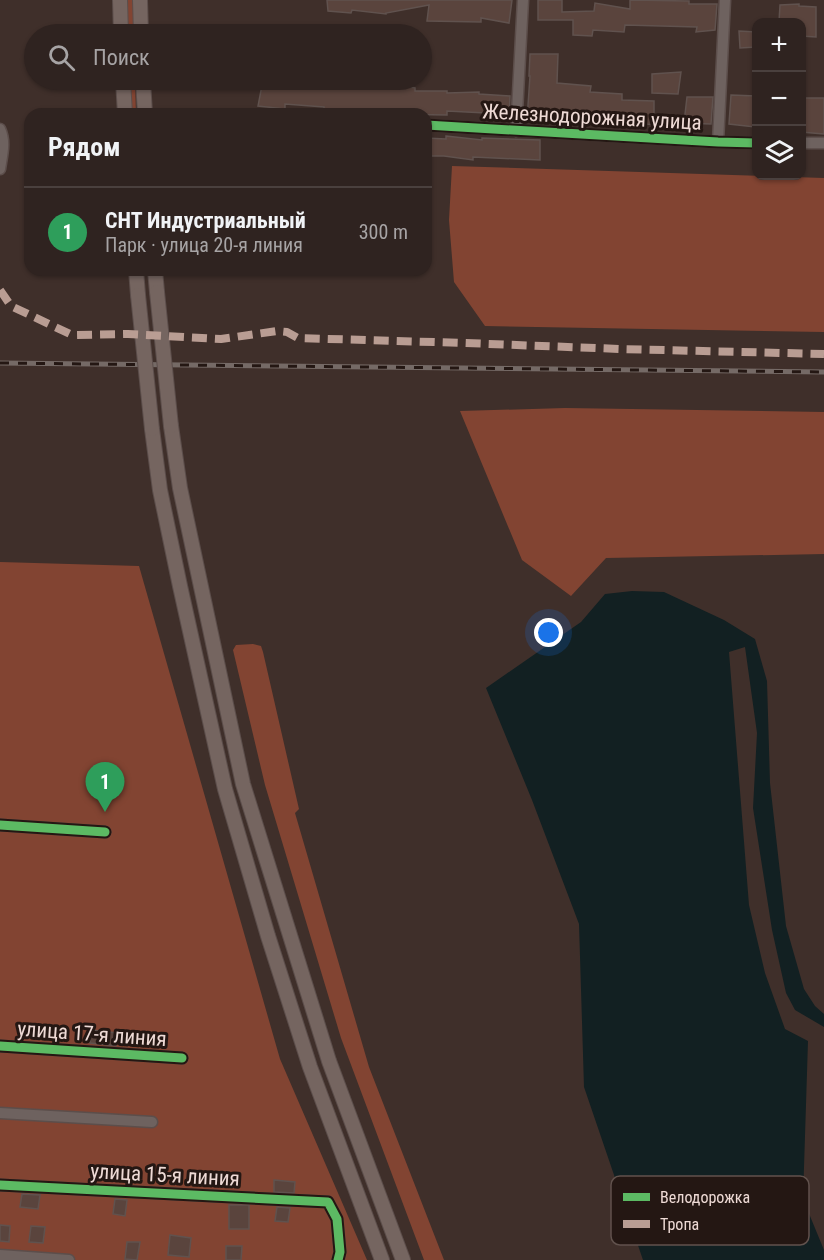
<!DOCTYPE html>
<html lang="ru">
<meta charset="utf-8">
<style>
body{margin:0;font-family:"Roboto Condensed",sans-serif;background:#372b29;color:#f1f3f6}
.controls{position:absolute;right:18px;top:18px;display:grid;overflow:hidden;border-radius:12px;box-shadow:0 2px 4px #0004}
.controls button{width:54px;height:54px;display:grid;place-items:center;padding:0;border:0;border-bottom:2px solid #4a403e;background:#2f2320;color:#f1f3f6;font:30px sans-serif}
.you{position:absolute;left:549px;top:633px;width:21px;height:21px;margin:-15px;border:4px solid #fff;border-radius:50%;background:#1a73e8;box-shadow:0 0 0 9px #1a73e833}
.badge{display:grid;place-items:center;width:39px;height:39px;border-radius:50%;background:#95b2f1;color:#fff;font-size:20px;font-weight:700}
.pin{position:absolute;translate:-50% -50px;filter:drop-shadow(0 2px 3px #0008)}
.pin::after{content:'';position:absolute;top:32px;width:21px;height:18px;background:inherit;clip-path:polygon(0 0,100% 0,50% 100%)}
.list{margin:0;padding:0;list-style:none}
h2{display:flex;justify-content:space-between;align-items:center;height:78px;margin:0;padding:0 24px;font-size:26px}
h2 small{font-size:20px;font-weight:400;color:#a7a4a5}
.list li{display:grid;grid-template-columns:39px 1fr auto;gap:18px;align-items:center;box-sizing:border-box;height:90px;padding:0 24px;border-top:2px solid #4a403e}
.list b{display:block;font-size:22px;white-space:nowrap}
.list p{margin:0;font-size:20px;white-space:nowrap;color:#a7a4a5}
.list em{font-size:20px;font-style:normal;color:#a7a4a5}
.icon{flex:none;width:33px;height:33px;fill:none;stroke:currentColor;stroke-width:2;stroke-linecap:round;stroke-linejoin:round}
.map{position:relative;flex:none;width:824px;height:1260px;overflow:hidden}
.search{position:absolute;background:#2f2320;box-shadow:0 2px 4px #0004;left:24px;top:24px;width:408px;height:66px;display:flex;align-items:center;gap:15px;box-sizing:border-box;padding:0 21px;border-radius:33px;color:#a7a4a5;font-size:22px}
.panel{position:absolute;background:#2f2320;box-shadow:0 2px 4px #0004;left:24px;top:108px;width:408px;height:168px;border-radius:18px}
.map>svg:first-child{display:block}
.green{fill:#824432}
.water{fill:#122022}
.building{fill:#5a443d;stroke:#60524e;stroke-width:1.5}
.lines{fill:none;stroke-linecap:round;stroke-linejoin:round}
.minor-casing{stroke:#5c4e4b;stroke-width:13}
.major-casing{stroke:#5c4e4b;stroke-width:16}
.minor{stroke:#6e625f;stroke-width:10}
.major{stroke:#756560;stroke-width:14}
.rail-casing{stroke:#756a66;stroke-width:5}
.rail{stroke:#241713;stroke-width:3;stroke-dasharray:9;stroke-linecap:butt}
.major-bridge-casing{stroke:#5c4e4b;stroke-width:16;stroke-linecap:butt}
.major-bridge{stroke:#756560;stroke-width:14}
.quiet{stroke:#b99d93;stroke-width:8;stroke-dasharray:15 8;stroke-linecap:butt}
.cycleway-casing{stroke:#241713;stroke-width:13}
.cycleway{stroke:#5cba63;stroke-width:9}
.labels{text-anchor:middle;stroke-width:6;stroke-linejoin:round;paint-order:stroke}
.street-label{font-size:21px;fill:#eedad5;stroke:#241713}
.key{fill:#241713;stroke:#61524d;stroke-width:1.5}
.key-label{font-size:16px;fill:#eedad5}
</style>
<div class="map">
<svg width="824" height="1260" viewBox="0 0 824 1260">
<rect width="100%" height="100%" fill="#3f2f2a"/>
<!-- green -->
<path class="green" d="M127,0H134V34H128Z
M129,80H135L136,114H130Z
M452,166L824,178V332L485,326L454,282L449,220Z
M565,408L824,412V554L606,558L571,596L522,560L460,411Z
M0,562L139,566L280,1059L367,1260H0Z
M253,644L261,646L263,652L299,809L295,813L369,1067L444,1260H424L341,1038L265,785L233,650L236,645Z"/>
<!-- water -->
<path class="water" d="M632,591L664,592L724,620L755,639L767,681L770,783L786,926L804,989L815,1006L824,1014V1027L795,1010L786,993L772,930L753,808L757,733L745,647L729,652L749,905L765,973L785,1029L808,1041L803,1199L824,1250V1260H643L584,1087L579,924L532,800L486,688L581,622L605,594Z"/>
<!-- building -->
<path class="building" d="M327,0H512L509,23L481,18V22L427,21L429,5L386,13V14L352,10L351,13L328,11Z
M538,0H562V12L594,11L595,3L630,9V0L689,1V4H717L715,30L696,32L697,27L625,25L624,32L593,30L592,36L573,35V20H538Z
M799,4V6L816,7V37L801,36V22H779L780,5Z
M739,31L756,32V47L740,48Z
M530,54H558L557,83L591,86L590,92L622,94V100L654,101V125L622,121V126L565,123L527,120L530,76H529Z
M681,72L678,94L652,93V74Z
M263,80L289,83V81L379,80V82L415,88V91H447V93L479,92V94L510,96L509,120L486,117V113L447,111V115L386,114V113L346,109L324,110V107L285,104V109L258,106Z
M731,95L756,96L755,127L729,124Z
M687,97H713L711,124L684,123Z
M802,98H824V134L801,132Z
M446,136L482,140V138L540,140V160L473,157V160L444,156H426V138L446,139Z
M91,1030L117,1033L116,1046L90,1043Z
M274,1180L295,1182L294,1193L274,1192Z
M22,1194L40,1195L38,1209L20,1207Z
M115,1199L127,1200L125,1216L113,1214Z
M229,1205H249V1229H229Z
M277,1207L290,1208L288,1222L275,1221Z
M0,1225L10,1226L9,1242L0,1241Z
M31,1226L45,1227L43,1243L29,1242Z
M170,1235L191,1238L189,1257L168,1255Z
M127,1242H140L137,1260L125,1259Z
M226,1246H242L241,1260H226Z"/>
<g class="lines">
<defs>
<path id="minor" d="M426,125L718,142L756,143
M0,129C6,142 2,155 0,169
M516,131L523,0
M718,142L725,0
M802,143H824
M0,825L105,832
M0,1046L182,1058
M0,1113L152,1122
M0,1185L328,1202L337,1219L340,1252L338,1260
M0,1255L69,1260"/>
<path id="major" d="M120,0L121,34
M140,0L141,34
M123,80L125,114
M143,80L145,114
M136,270L138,295
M155,270L157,292
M171,426L180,488L243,784L329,1061L403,1260
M152,429L160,490L180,586L225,789L268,936L310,1067L382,1260"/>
</defs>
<!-- minor casing -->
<use href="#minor" class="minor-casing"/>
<!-- major casing -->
<use href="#major" class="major-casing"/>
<!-- minor -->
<use href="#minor" class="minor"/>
<!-- major -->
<use href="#major" class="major"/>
<defs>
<path id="rail" d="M0,363L824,372"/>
</defs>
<!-- rail casing -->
<use href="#rail" class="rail-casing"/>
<!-- rail -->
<use href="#rail" class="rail"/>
<defs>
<path id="major-bridge" d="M157,292L171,426
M138,295L152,429"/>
</defs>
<!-- major-bridge casing -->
<use href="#major-bridge" class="major-bridge-casing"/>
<!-- major-bridge -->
<use href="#major-bridge" class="major-bridge"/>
<!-- quiet -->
<path class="quiet" d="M0,290L11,306L72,335L128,334L221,339L277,331L287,332L298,338L465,343L620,349L824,354"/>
<defs>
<path id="cycleway" d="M426,125L718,142L756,143
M0,825L105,832
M0,1046L182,1058
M0,1185L328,1202L337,1219L340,1252L338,1260"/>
</defs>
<!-- cycleway casing -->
<use href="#cycleway" class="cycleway-casing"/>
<!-- cycleway -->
<use href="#cycleway" class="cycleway"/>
</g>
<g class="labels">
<!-- street labels -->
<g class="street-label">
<text transform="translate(592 117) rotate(3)" y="7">Железнодорожная улица</text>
<text transform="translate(92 1034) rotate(4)" y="7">улица 17-я линия</text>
<text transform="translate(165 1175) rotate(3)" y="7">улица 15-я линия</text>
</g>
</g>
<!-- legend -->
<rect x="611" y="1176" width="198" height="69" rx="9" class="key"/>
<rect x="623" y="1193" width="27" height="8" fill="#5cba63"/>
<rect x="623" y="1220" width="27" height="8" fill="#b99d93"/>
<g class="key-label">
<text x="660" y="1203">Велодорожка</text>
<text x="660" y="1230">Тропа</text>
</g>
</svg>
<div class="controls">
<button>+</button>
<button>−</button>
<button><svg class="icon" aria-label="layers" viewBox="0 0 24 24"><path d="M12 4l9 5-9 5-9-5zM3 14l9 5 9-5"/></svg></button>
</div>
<div class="you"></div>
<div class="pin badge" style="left:105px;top:812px;background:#2e9e5b">1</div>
<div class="search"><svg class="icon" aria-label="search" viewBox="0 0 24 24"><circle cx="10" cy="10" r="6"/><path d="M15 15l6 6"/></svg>Поиск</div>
<section class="panel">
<h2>Рядом<small></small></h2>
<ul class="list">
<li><span class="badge" style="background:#2e9e5b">1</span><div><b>СНТ Индустриальный</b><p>Парк · улица 20-я линия</p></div><em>300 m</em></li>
</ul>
</section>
</div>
